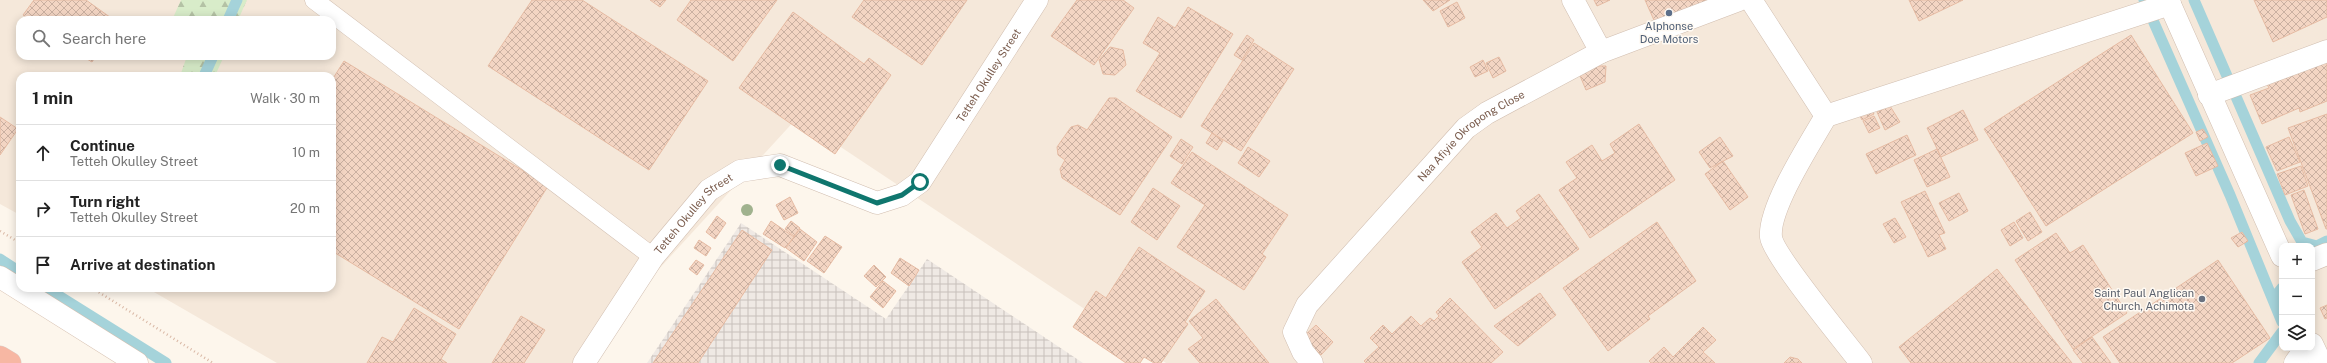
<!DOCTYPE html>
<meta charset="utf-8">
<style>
body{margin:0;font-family:"Public Sans",sans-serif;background:#f2f2f2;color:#222}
.controls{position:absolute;right:12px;bottom:12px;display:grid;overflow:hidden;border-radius:8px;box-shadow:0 2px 10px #0003}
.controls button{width:36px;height:36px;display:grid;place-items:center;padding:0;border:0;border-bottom:1px solid #e0e0e0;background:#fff;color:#222;font:20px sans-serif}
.stop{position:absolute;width:12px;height:12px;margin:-9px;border:3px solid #0f766e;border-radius:50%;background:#fff}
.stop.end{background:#0f766e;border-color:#fff;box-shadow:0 1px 4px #0008}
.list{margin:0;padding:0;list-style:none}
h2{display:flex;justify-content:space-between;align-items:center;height:52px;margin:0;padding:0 16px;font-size:17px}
h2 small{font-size:13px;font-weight:400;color:#767676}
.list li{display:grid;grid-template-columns:26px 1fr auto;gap:12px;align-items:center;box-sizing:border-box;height:56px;padding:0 16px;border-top:1px solid #e0e0e0}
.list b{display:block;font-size:15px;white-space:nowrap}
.list p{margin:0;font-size:13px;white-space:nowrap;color:#767676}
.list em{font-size:13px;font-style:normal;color:#767676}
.icon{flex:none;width:22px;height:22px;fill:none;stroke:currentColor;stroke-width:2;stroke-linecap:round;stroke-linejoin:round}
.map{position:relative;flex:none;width:2327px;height:363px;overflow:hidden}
.search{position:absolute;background:#fff;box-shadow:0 2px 10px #0003;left:16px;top:16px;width:320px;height:44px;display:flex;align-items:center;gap:10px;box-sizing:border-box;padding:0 14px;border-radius:12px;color:#767676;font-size:15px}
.panel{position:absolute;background:#fff;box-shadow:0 2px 10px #0003;left:16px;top:72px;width:320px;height:220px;border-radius:12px}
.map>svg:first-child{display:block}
.residential{fill:#f5e8da;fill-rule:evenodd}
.industrial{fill:url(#industrial-grid)}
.forest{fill:url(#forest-firs)}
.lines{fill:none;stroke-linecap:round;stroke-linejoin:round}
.stream{stroke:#a5d3da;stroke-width:11}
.building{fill:url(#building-cross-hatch);stroke:#e6bba3}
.lane-casing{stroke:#d1beb0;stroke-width:19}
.street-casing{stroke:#d1beb0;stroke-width:23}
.secondary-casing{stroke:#d6c0b0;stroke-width:23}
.highway-casing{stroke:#dad1cd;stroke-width:23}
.path{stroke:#d9b8a5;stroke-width:2.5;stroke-dasharray:1 3;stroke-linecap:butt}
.lane{stroke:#fff;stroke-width:18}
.street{stroke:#fff;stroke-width:22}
.secondary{stroke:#fff;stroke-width:22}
.highway{stroke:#f7b7a3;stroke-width:22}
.tree{fill:#a0b28e}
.route{stroke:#0f766e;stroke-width:5}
.service-dot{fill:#5c6f8a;stroke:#fffaf3;stroke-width:1.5}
.worship-dot{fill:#6b7280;stroke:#fffaf3;stroke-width:1.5}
.labels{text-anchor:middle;stroke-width:3;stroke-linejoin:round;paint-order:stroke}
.service-label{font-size:11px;fill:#4e5e75;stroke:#fffaf3}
.street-label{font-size:11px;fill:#7a5c4d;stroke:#fffaf3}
.worship-label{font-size:11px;fill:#5b616d;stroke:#fffaf3;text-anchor:end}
</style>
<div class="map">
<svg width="2327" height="363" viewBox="0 0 2327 363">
<defs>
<pattern id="industrial-grid" width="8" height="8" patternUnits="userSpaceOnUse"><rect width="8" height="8" fill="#efe9e4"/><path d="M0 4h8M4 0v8" fill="none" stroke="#c7c0bb"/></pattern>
<pattern id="forest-firs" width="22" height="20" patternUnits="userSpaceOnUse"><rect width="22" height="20" fill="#d8ecc9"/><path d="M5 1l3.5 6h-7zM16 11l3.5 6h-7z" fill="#b4c2a5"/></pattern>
<pattern id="building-cross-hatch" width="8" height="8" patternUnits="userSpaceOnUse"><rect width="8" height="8" fill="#f3d5c3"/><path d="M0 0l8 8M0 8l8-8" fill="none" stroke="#cab0a1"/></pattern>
</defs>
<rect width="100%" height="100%" fill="#fdf6ec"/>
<!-- residential -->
<path class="residential" d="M0,0H2327V363H1166L797,118L573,363H277L147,288H332V76H20V215L0,204ZM20,20H332V56H20ZM2282,246H2312V348H2282Z"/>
<!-- industrial -->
<path class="industrial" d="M741,223L886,319L927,259L1083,363H647Z"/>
<!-- forest -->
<path class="forest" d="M181,0H247L238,20H172Z
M187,56H224L215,76H180Z"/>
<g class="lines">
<!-- stream -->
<path class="stream" d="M2144,0L2230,195L2282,322
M2194,0L2290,221L2302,242L2317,246
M228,20L237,0
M204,76L213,56
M2312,251L2317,246L2327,241
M0,259L20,272
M46,288L166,363
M2273,299L2282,288
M2259,363L2282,332"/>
</g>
<!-- building -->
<path class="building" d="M34,0H86L114,20H31L23,15Z
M532,0H582L708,81L649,170L488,66Z
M650,0H666L660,7Z
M691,0H777L733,61L677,20Z
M864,0H967L922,65L852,17Z
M1077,0H1123L1134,8L1094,65L1051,36Z
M1423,0H1450L1433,11Z
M1594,0H1610L1597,6Z
M1645,0H1717L1657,27Z
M1909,0H1963L1919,21Z
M2254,0H2327V17L2273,42Z
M1457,2L1465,18L1448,27L1440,11Z
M1188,7L1233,34L1181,118L1136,91L1160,53L1143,43L1158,17L1175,28Z
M793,12L864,64L869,58L891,75L835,154L739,88Z
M1247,35L1254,40L1242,60L1234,55Z
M2131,35L2193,133L2046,226L1984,129Z
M1254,43L1294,69L1241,151L1201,126Z
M1110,47L1123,50L1126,65L1115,75L1103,74L1099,60Z
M82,56H96L92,62Z
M1499,57L1506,71L1493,78L1486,63Z
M2327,59V101L2300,112L2299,108L2262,124L2250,95L2269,88L2267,84Z
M1483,60L1488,71L1475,77L1470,67Z
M344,61L548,186L459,329L332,251V80Z
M1587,66H1606L1605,82L1586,90L1578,71Z
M1109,98H1116L1172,137L1120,215L1062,178L1060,169L1065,160L1058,155L1057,147L1071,127L1078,125L1087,130Z
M1869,105L1874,114L1862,120L1857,110Z
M1890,106L1900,122L1885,130L1877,112Z
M1963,110L1978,140L1941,157L1927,128Z
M2327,114V229H2326L2288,128Z
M1874,116L1880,128L1869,133L1863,121Z
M0,117L18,129L0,155Z
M1639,124L1675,180L1590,238L1559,190L1577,178L1566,162L1592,145L1602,161L1615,153L1610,144Z
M2203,129L2208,137L2200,141L2196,132Z
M1212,133L1223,141L1217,150L1206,143Z
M1907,135L1916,155L1876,174L1866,154Z
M1720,137L1733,156L1710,168L1699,152Z
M2289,137L2300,162L2277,171L2266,147Z
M1181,139L1193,147L1182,164L1170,156Z
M2207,143L2218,166L2196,176L2185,153Z
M1248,147L1270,161L1259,177L1238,163Z
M1937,149L1950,177L1927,187L1914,160Z
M1192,152L1288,215L1262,254L1266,257L1244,290L1177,247L1205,205L1171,183Z
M1723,161L1748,197L1730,210L1705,174Z
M2301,166L2308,186L2285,195L2277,174Z
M1153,188L1180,206L1157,240L1131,222Z
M2304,190L2318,229L2305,234L2291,195Z
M1925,191L1945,233L1939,235L1946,249L1928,257L1901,202Z
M1959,193L1968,211L1949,221L1939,203Z
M1539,194L1579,249L1495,309L1462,262L1482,247L1471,232L1496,213L1507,228L1521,218L1516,211Z
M790,197L798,213L784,220L776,205Z
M2030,212L2042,232L2028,241L2016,221Z
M717,216L726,223L715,239L706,232Z
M1895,218L1906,237L1894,243L1883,224Z
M771,221L794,237L785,248L763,234Z
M791,221L800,228L794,236L785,229Z
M1657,222L1696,281L1648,316L1650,319L1608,351L1563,288Z
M2014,222L2023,238L2010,246L2001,230Z
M800,229L817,242L804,261L786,248Z
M742,230L772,250L698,363H653Z
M2242,232L2248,241L2238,247L2231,238Z
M2056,233L2070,253L2083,245L2127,313L2073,349L2015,260Z
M825,236L842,247L824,273L807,261Z
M699,240L711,248L706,256L694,248Z
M1139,247L1205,291L1185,322L1188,324L1161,363H1154L1144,357L1140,363H1126L1073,327L1096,291L1106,298Z
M900,258L919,270L909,286L891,273Z
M696,260L704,265L697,275L689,269Z
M2218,260L2270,338L2232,363H2120L2103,337Z
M874,265L886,277L876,287L864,276Z
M1997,269L2072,363H1911L1899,347Z
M883,281L896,291L883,308L870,297Z
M1540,293L1556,315L1518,346L1494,326Z
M1450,298L1503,352L1491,363H1366L1364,361L1379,347L1370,338L1383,325L1392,334L1411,316L1421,326L1430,318L1434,321L1439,316L1436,312Z
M1216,299L1269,363H1200L1188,349L1203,338L1189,321Z
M2327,305V318L2325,319L2320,308Z
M414,308L456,334L441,359L447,363H367L382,337L393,342Z
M521,316L545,330L524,363H492Z
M1316,325L1333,342L1321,355L1303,337Z
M1703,327L1716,340L1703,352L1715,363H1651L1649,361L1664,347L1673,357Z
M2092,337L2111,363H2083L2073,350Z
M1790,357L1798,359L1802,363H1784Z"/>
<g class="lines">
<defs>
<path id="lane" d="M314,0L653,257"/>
<g id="street">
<path d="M1573,0L1601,52"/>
<path d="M1751,0L1826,116L2170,4"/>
<path d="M2168,0L2282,256"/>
<path d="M2209,95L2327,51"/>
<path d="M1826,116C1811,142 1768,208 1771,237C1773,255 1846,343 1861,363"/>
<path d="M2312,260L2327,254"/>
<path d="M2312,344L2321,363"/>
<path id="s1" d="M584,363L653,257L709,190L740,171L780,165L877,203L902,195L920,182L1037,0"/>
<path id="s2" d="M1312,363L1303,352L1294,332L1307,305L1466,128L1487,113L1601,52L1739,0"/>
<path d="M2295,363L2306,348"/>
</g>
<path id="secondary" d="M0,277L137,363"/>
<path id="highway" d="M0,357L10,363"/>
</defs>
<!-- lane casing -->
<use href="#lane" class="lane-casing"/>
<!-- street casing -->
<use href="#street" class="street-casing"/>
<!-- secondary casing -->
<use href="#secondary" class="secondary-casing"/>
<!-- highway casing -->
<use href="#highway" class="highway-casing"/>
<!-- path -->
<path class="path" d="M0,231L20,243
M92,288L213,363"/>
<!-- lane -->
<use href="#lane" class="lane"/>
<!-- street -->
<use href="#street" class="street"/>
<!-- secondary -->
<use href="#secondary" class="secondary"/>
<!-- highway -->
<use href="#highway" class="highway"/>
</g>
<!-- trees -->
<circle class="tree" cx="747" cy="210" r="6"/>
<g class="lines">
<!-- route -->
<path class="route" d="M780,165L877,203L902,195L920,182"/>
</g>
<!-- markers -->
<circle class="service-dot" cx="1669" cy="13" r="4"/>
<circle class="worship-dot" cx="2202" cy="299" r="4"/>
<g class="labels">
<!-- service labels -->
<g class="service-label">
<text x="1669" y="30">Alphonse<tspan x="1669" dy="13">Doe Motors</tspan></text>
</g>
<!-- street labels -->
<g class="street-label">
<text dy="4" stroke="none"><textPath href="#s1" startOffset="570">Tetteh Okulley Street</textPath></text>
<text dy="4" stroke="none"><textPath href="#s2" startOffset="303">Naa Afiyie Okropong Close</textPath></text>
<text dy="4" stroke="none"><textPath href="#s1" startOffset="186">Tetteh Okulley Street</textPath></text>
</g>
<!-- worship labels -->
<g class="worship-label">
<text x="2194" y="297">Saint Paul Anglican<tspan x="2194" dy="13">Church, Achimota</tspan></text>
</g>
</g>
</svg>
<div class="controls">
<button>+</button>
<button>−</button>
<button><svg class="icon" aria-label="layers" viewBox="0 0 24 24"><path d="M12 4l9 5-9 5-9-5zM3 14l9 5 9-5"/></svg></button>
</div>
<div class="stop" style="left:920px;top:182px"></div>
<div class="stop end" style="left:780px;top:165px"></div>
<div class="search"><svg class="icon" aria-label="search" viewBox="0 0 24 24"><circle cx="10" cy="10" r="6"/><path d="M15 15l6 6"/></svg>Search here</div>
<section class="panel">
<h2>1 min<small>Walk · 30 m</small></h2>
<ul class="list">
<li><svg class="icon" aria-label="ahead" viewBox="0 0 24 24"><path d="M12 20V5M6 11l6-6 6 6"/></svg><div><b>Continue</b><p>Tetteh Okulley Street</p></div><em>10 m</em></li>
<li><svg class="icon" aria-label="right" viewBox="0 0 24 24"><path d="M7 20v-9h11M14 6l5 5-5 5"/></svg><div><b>Turn right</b><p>Tetteh Okulley Street</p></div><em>20 m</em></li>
<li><svg class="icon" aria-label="arrive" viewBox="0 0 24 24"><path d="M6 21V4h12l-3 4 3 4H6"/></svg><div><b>Arrive at destination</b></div></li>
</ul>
</section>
</div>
